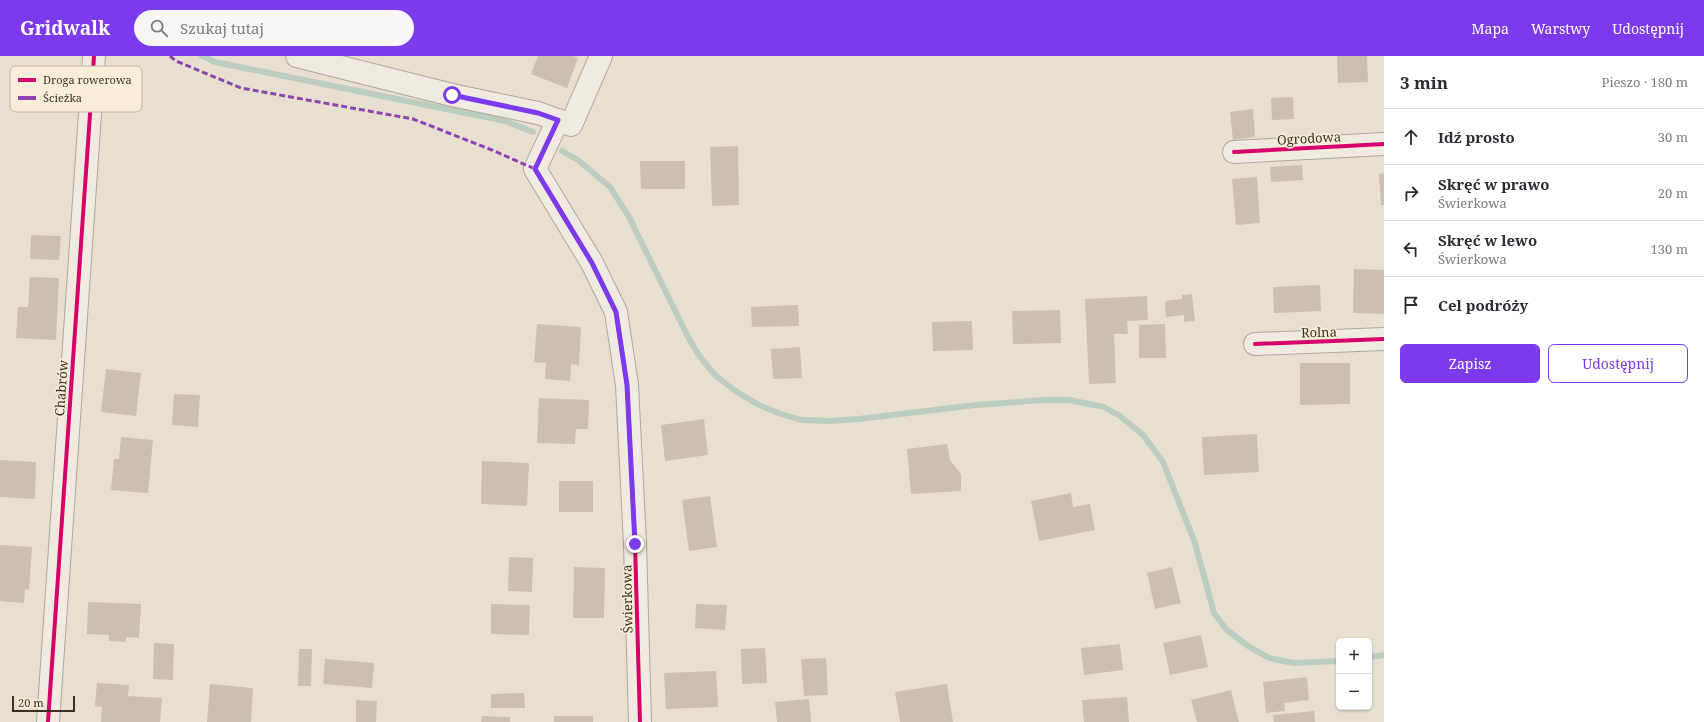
<!DOCTYPE html>
<html lang="pl">
<meta charset="utf-8">
<style>
body{margin:0;font-family:"Noto Serif",serif;background:#f7f7f7;color:#2b2b33}
.controls{position:absolute;right:12px;bottom:12px;display:grid;overflow:hidden;border-radius:6px;box-shadow:0 1px 3px #0004}
.controls button{width:36px;height:36px;display:grid;place-items:center;padding:0;border:0;border-bottom:1px solid #e1e1e2;background:#fff;color:#2b2b33;font:20px sans-serif}
.scale{position:absolute;left:12px;bottom:10px;width:63px;box-sizing:border-box;padding-left:4px;border:2px solid #3d2e20;border-top:0;font-size:11px;line-height:14px;white-space:nowrap;color:#3d2e20;-webkit-text-stroke:3px #f7eed8;paint-order:stroke}
.stop{position:absolute;width:12px;height:12px;margin:-9px;border:3px solid #7c3aed;border-radius:50%;background:#fff}
.stop.end{background:#7c3aed;border-color:#fff;box-shadow:0 1px 4px #0008}
.list{margin:0;padding:0;list-style:none}
h2{display:flex;justify-content:space-between;align-items:center;height:52px;margin:0;padding:0 16px;font-size:17px}
h2 small{font-size:13px;font-weight:400;color:#7c7c81}
.list li{display:grid;grid-template-columns:26px 1fr auto;gap:12px;align-items:center;box-sizing:border-box;height:56px;padding:0 16px;border-top:1px solid #e1e1e2}
.list b{display:block;font-size:15px;white-space:nowrap}
.list p{margin:0;font-size:13px;white-space:nowrap;color:#7c7c81}
.list em{font-size:13px;font-style:normal;color:#7c7c81}
.actions{display:flex;gap:8px;padding:12px 16px}
.actions a{flex:1;padding:9px 0;border:1px solid #7c3aed;border-radius:6px;text-align:center;font-size:14px;color:#7c3aed}
.actions .main{background:#7c3aed;color:#fff}
.icon{flex:none;width:22px;height:22px;fill:none;stroke:currentColor;stroke-width:2;stroke-linecap:round;stroke-linejoin:round}
.map{position:relative;flex:none;width:1384px;height:666px;overflow:hidden}
header{display:flex;align-items:center;gap:24px;box-sizing:border-box;height:56px;padding:0 20px;background:#7c3aed;color:#fff}
header strong{font-size:19px}
nav{display:flex;gap:22px;margin-inline-start:auto;font-size:14px}
.search{width:280px;height:36px;background:#f7f7f7;display:flex;align-items:center;gap:10px;box-sizing:border-box;padding:0 14px;border-radius:22px;color:#7c7c81;font-size:15px}
main{display:flex}
aside{flex:1;background:#fff}
.map>svg:first-child{display:block}
.lines{fill:none;stroke-linecap:round;stroke-linejoin:round}
.stream{stroke:#bcccc2;stroke-width:6}
.building{fill:#cbbfb2}
.minor-casing{stroke:#ada599;stroke-width:24}
.minor{stroke:#efebe3;stroke-width:22}
.quiet{stroke:#8e44ad;stroke-width:3;stroke-dasharray:6 3;stroke-linecap:butt}
.cycleway-casing{stroke:#f7eed8;stroke-width:6}
.cycleway{stroke:#d6006c;stroke-width:4}
.route{stroke:#7c3aed;stroke-width:5}
.labels{text-anchor:middle;stroke-width:3;stroke-linejoin:round;paint-order:stroke}
.street-label{font-size:13px;fill:#3d2e20;stroke:#f7eed8}
.key{fill:#f7eed8;stroke:#bfb4a1;stroke-width:1}
.key-label{font-size:11px;fill:#3d2e20}
</style>
<header>
<strong>Gridwalk</strong>
<div class="search"><svg class="icon" aria-label="search" viewBox="0 0 24 24"><circle cx="10" cy="10" r="6"/><path d="M15 15l6 6"/></svg>Szukaj tutaj</div>
<nav><a>Mapa</a><a>Warstwy</a><a>Udostępnij</a></nav>
</header>
<main>
<div class="map">
<svg width="1384" height="666" viewBox="0 0 1384 666">
<rect width="100%" height="100%" fill="#e7e0d1"/>
<g class="lines">
<!-- stream -->
<path class="stream" d="M202,0L215,6L505,65L533,76
M562,95L578,104L610,131L629,161L689,283L700,301L716,320L734,334L757,348L778,357L801,364L829,365L859,363L976,349L1044,344H1069L1104,351L1120,360L1143,379L1163,406L1195,487L1214,557L1227,574L1248,590L1269,602L1293,607L1339,605
M1369,601L1384,599"/>
</g>
<!-- building -->
<path class="building" d="M538,0H573L578,2L567,32L531,18Z
M1337,0H1367L1368,26L1338,27Z
M1293,41L1294,63L1272,64L1271,42Z
M1253,53L1255,81L1233,84L1230,56Z
M738,90L739,149L712,150L710,91Z
M640,105H685V133H641Z
M1302,109L1303,124L1271,126L1270,111Z
M1384,117V149H1381L1379,118Z
M1257,121L1260,167L1236,169L1232,123Z
M31,179L61,180L59,204L30,203Z
M1354,213L1384,214V258L1353,257Z
M30,221L59,222L56,284L16,282L18,251H28Z
M1320,229L1321,255L1274,257L1273,231Z
M1192,238L1195,265L1184,266V259L1166,261L1165,245L1182,243V239Z
M1147,240L1148,264L1127,265L1128,278H1114L1116,327L1089,328L1085,243Z
M798,249L799,270L752,271L751,251Z
M1060,254L1061,287L1013,288L1012,255Z
M972,265L973,294L933,295L932,266Z
M537,268L581,271L579,309L571,308L570,325L545,323L546,307L534,306Z
M1165,268L1166,302H1139V269Z
M800,291L802,322L773,323L771,293Z
M1300,307H1350V348L1300,349Z
M106,313L141,317L136,360L101,356Z
M174,338L200,339L198,371L172,369Z
M539,342L589,344L588,373H576L575,388L537,387Z
M704,363L708,399L665,405L661,369Z
M1257,378L1259,416L1204,419L1202,381Z
M121,381L153,384L148,437L111,434L114,403H119Z
M947,388L950,404L961,418V435L911,438L907,393Z
M0,404L36,406L35,443L0,441Z
M482,405L529,407L527,450L481,448Z
M559,425H593V456H559Z
M1071,437L1073,451L1090,448L1095,474L1039,485L1031,445Z
M710,440L717,491L689,495L682,444Z
M0,489L32,491L29,534L25,533L24,547L0,545Z
M509,501L533,502L532,536L508,535Z
M574,511L605,512L604,562H573Z
M1172,511L1181,547L1155,553L1147,517Z
M88,546L141,548L139,582L126,581V586L109,585V579L87,578Z
M491,548L530,549L529,579L491,578Z
M696,548L727,549L725,574L695,572Z
M1201,579L1208,611L1170,619L1163,587Z
M154,587L174,588L173,624L153,623Z
M1120,588L1123,614L1084,619L1081,592Z
M765,592L767,627L742,628L741,593Z
M299,593H312L311,630H298Z
M826,602L828,639L804,640L801,603Z
M325,603L374,607L372,632L323,628Z
M716,615L718,651L666,653L664,617Z
M1307,621L1309,644L1284,647L1285,655L1266,657L1263,626Z
M97,627L129,629L128,640L162,642L160,666H101L102,651L95,650Z
M210,628L253,632L251,666H207Z
M947,628L953,666H900L895,636Z
M1231,634L1239,666H1197L1191,644Z
M524,637L525,652H491V638Z
M1127,641L1129,666H1084L1082,644Z
M809,643L811,666H777L775,646Z
M356,644L377,645L376,666H356Z
M1314,655L1315,666H1274L1273,659Z
M482,660L510,661V666H481Z
M554,660H593V666H554Z"/>
<g class="lines">
<defs>
<path id="minor" d="M297,0L452,39L538,57L571,69L601,0
M558,64L535,113L592,207L616,256L627,329L635,488L640,666
M1234,96L1384,88
M1255,288L1384,283
M48,666L94,0"/>
</defs>
<!-- minor casing -->
<use href="#minor" class="minor-casing"/>
<!-- minor -->
<use href="#minor" class="minor"/>
<!-- quiet -->
<path class="quiet" d="M170,0L176,5L241,32L413,63L492,94L535,113"/>
<defs>
<path id="cycleway" d="M558,64L535,113L592,207L616,256L627,329L635,488L640,666
M1234,96L1384,88
M1255,288L1384,283
M48,666L94,0"/>
</defs>
<!-- cycleway casing -->
<use href="#cycleway" class="cycleway-casing"/>
<!-- cycleway -->
<use href="#cycleway" class="cycleway"/>
</g>
<g class="lines">
<!-- route -->
<path class="route" d="M452,39L538,57L558,64L535,113L592,207L616,256L627,329L635,488"/>
</g>
<g class="labels">
<!-- street labels -->
<g class="street-label">
<text transform="translate(1309 82) rotate(-3)" y="5">Ogrodowa</text>
<text transform="translate(1319 276) rotate(-2)" y="5">Rolna</text>
<text transform="translate(61 332) rotate(-86)" y="5">Chabrów</text>
<text transform="translate(627 543) rotate(-91)" y="5">Świerkowa</text>
</g>
</g>
<!-- legend -->
<rect x="10" y="10" width="132" height="46" rx="6" class="key"/>
<rect x="18" y="22" width="18" height="4" fill="#d6006c"/>
<rect x="18" y="40" width="18" height="4" fill="#8e44ad"/>
<g class="key-label">
<text x="43" y="28">Droga rowerowa</text>
<text x="43" y="46">Ścieżka</text>
</g>
</svg>
<div class="controls">
<button>+</button>
<button>−</button>
</div>
<div class="scale">20 m</div>
<div class="stop" style="left:452px;top:39px"></div>
<div class="stop end" style="left:635px;top:488px"></div>
</div>
<aside>
<h2>3 min<small>Pieszo · 180 m</small></h2>
<ul class="list">
<li><svg class="icon" aria-label="ahead" viewBox="0 0 24 24"><path d="M12 20V5M6 11l6-6 6 6"/></svg><div><b>Idź prosto</b></div><em>30 m</em></li>
<li><svg class="icon" aria-label="right" viewBox="0 0 24 24"><path d="M7 20v-9h11M14 6l5 5-5 5"/></svg><div><b>Skręć w prawo</b><p>Świerkowa</p></div><em>20 m</em></li>
<li><svg class="icon" aria-label="left" viewBox="0 0 24 24"><path d="M17 20v-9H6M10 6l-5 5 5 5"/></svg><div><b>Skręć w lewo</b><p>Świerkowa</p></div><em>130 m</em></li>
<li><svg class="icon" aria-label="arrive" viewBox="0 0 24 24"><path d="M6 21V4h12l-3 4 3 4H6"/></svg><div><b>Cel podróży</b></div></li>
</ul>
<div class="actions"><a class="main">Zapisz</a><a>Udostępnij</a></div>
</aside>
</main>
